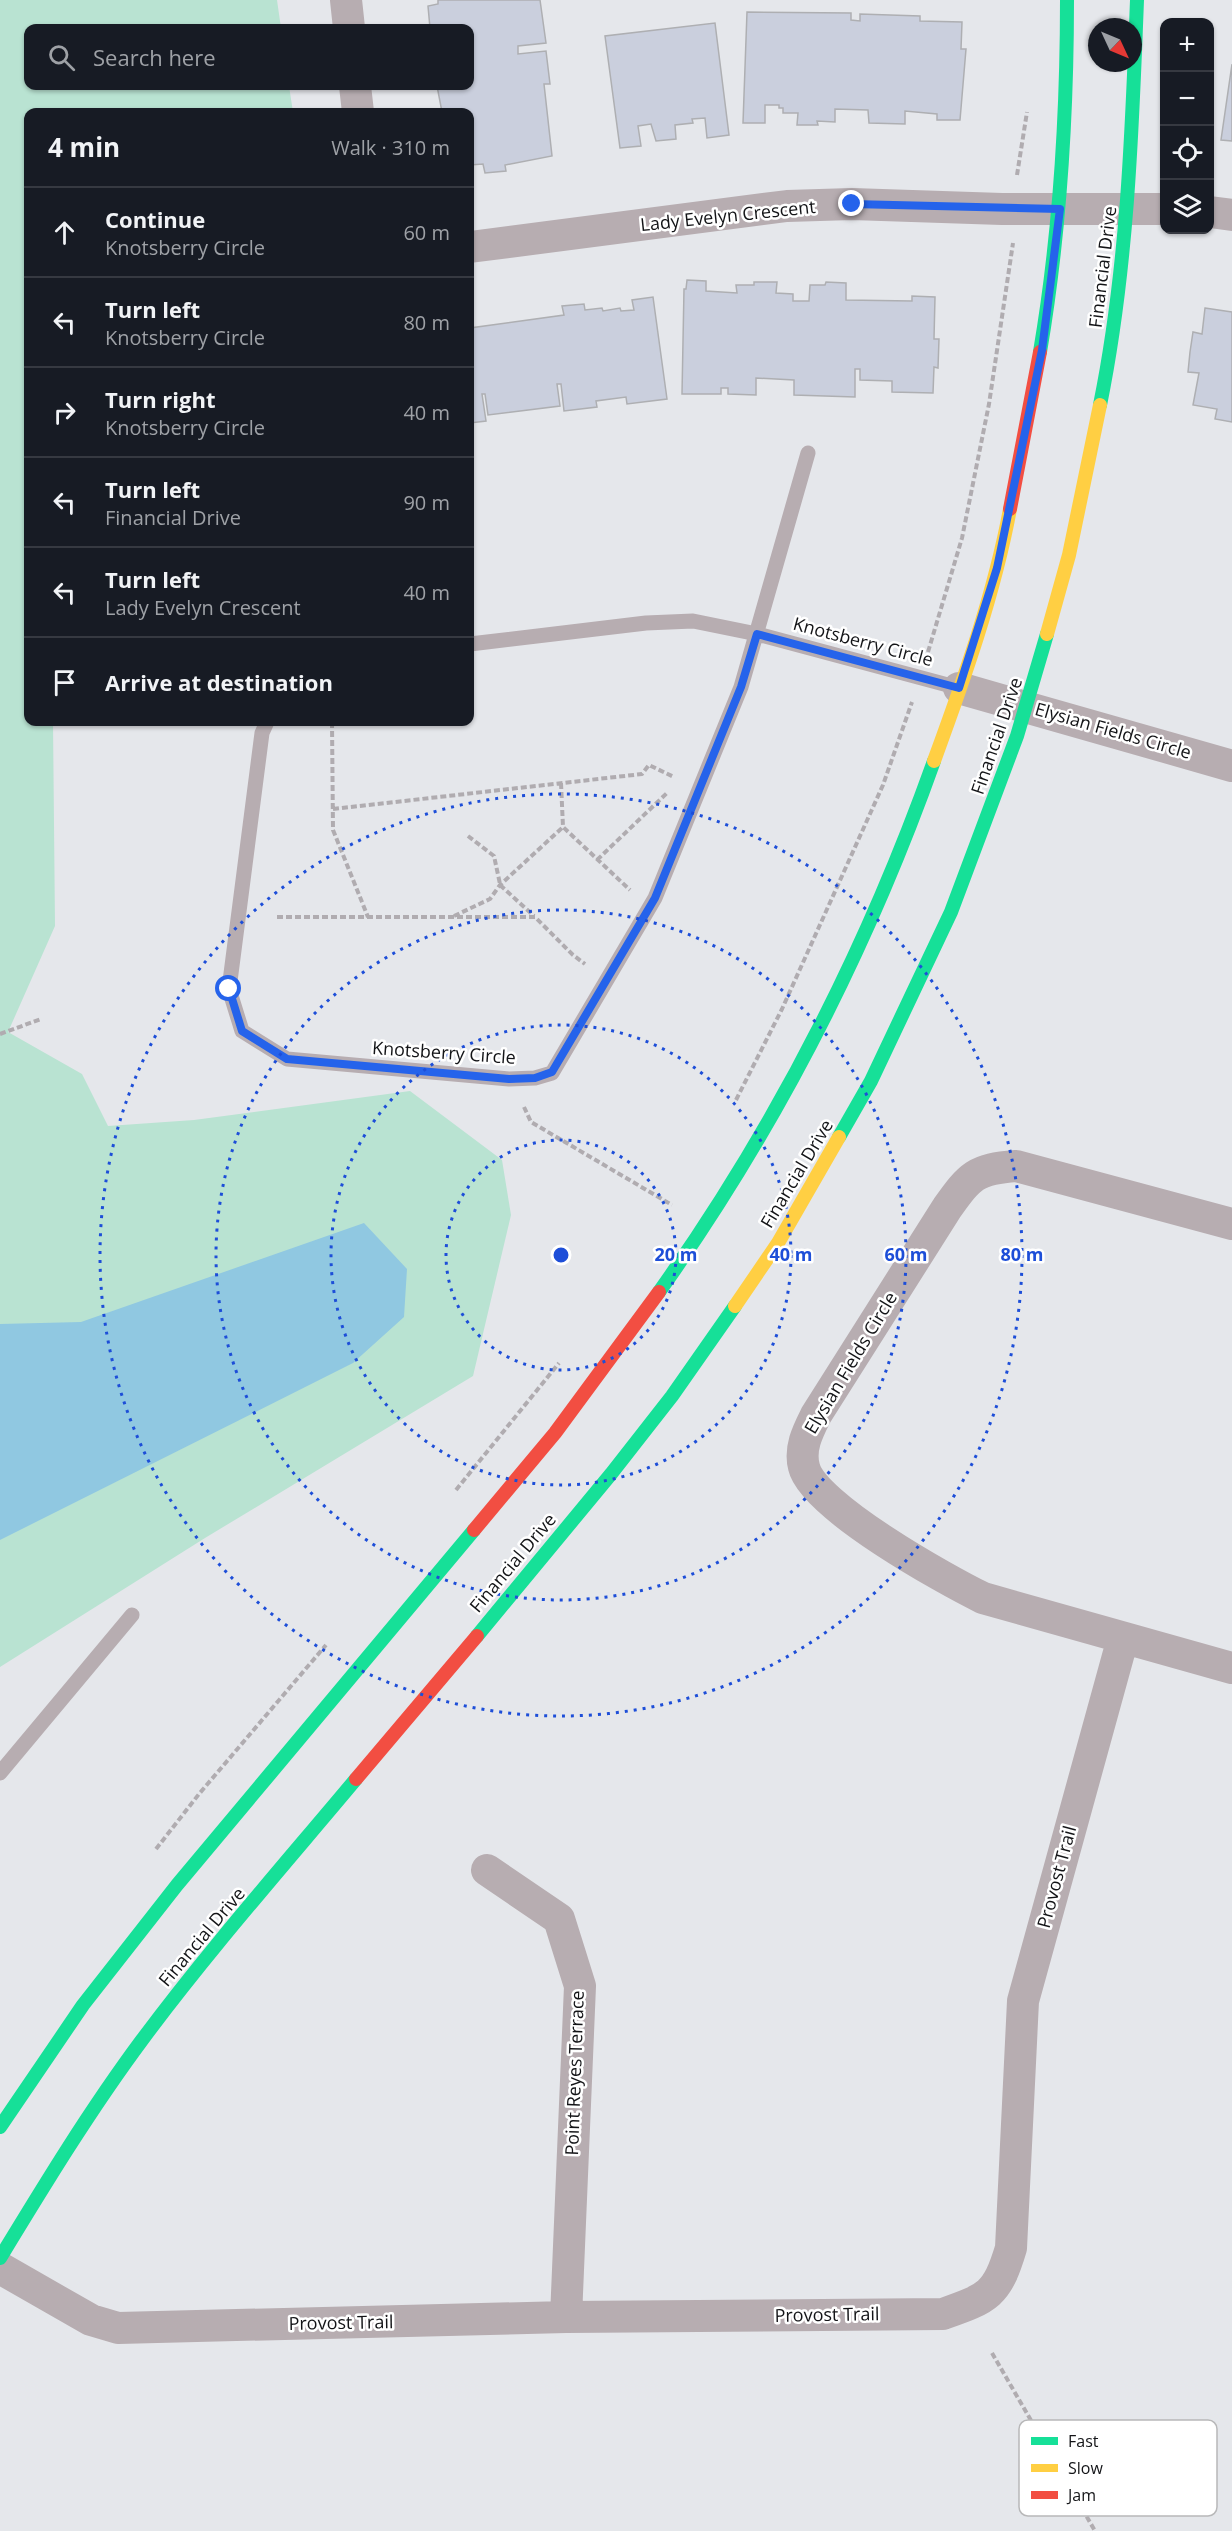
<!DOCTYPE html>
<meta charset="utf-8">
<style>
body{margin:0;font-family:"Open Sans",sans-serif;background:#20242c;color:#f1f3f6}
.controls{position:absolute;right:18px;top:18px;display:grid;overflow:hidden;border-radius:12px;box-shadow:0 2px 4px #0004}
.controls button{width:54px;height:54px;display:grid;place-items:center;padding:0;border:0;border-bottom:2px solid #363941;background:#171b24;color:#f1f3f6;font:30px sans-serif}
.compass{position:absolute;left:1088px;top:18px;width:54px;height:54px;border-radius:50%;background:#171b24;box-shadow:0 2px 4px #0004;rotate:134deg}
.stop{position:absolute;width:18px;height:18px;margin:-14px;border:4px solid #2563eb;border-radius:50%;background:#fff}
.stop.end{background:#2563eb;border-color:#fff;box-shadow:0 2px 6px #0008}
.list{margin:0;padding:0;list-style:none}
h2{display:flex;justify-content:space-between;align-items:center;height:78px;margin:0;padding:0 24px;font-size:26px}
h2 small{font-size:20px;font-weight:400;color:#9ea1a6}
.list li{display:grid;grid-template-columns:39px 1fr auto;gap:18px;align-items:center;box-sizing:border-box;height:90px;padding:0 24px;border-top:2px solid #363941}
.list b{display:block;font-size:22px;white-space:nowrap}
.list p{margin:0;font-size:20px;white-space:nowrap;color:#9ea1a6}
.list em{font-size:20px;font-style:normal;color:#9ea1a6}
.icon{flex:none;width:33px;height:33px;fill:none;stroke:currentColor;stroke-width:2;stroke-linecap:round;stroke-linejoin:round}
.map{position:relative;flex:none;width:1232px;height:2531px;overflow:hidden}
.search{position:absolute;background:#171b24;box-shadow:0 2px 4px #0004;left:24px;top:24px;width:450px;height:66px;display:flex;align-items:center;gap:15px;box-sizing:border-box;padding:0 21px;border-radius:12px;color:#9ea1a6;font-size:22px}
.panel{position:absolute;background:#171b24;box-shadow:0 2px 4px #0004;left:24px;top:108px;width:450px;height:618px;border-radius:12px}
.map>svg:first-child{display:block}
.green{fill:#b9e3d2}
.water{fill:#90c8e1}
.building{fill:#cacfdd;stroke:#aeafb2;stroke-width:1.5}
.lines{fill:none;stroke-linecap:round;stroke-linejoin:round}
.path{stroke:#b0acb0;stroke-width:4;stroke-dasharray:6 3;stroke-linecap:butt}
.lane{stroke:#b7adb1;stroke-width:15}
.street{stroke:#b7adb1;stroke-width:32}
.fast{stroke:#16e098;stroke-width:14}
.slow{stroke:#ffcf43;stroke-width:14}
.jam{stroke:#f24e42;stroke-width:14}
.route{stroke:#2563eb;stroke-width:8}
.ring{fill:none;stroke:#1d4ed8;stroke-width:3;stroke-dasharray:3 6}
.labels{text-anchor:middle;stroke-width:5;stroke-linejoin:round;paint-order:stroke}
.street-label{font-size:18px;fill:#131417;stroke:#fff}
.key{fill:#fff;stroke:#b8b8b9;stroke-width:1.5}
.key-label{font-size:16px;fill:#131417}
.centre{fill:#1d4ed8;stroke:#fff;stroke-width:3}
.ring-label{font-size:18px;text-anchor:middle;font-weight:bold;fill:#1d4ed8;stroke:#fff;stroke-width:5;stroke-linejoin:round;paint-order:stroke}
</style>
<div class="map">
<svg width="1232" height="2531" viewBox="0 0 1232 2531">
<rect width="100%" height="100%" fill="#e5e7eb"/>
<!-- green -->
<path class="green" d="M0,0H277L281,28H28V86H289L293,112H28V722H53L55,926L8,1032L82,1074L108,1126L194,1120L410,1091L502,1160L511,1215L473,1376L205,1538L0,1667Z"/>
<!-- water -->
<path class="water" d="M364,1223L407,1269L404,1317L353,1363L0,1540V1324L81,1322Z"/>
<!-- building -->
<path class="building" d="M438,0H540L546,43L518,46V54L546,51L550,84H544L552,156L505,165L506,171L485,173L483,164L470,165V112H442L437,86H470V28H430L428,6L438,4Z
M747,12L851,13V20L860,21V14L920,16V21L962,22L961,49H966L960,120H937V114L905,111V124L869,123L868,110L835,109V122L817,121L818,125H797L798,113H783V108H779V105H765V123H743Z
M715,23L729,135L707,138L705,118L692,119L693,123L675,125L676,139L656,141L651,124L638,126L641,146L620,148L605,36Z
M1232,64V141L1221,140Z
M687,280L706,281V291L737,293L736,285H754V282H777L776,293L793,294V301H809L810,285H825L826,282L846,283V300L912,301V296L935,297L934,339H939L938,368L934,367L933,393L892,392V381L860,380V369H855V397L794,395V380L756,378V395L728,394V388H721V394H682L684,289H686Z
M653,297L667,399L627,404L626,397L596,401L597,407L564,411L561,384H557L560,406L488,415L485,394H482L486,421L470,423V328L564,315L562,306L584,304L585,310L602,308L603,311L620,308L621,311L634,310L632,300Z
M1205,308L1232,312V422L1215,419L1217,409L1193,405L1199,373L1188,372L1190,352L1193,332L1202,334Z"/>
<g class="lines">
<!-- path -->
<path class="path" d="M1017,175L1027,112
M928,652L962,538L989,404L1013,243
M332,722L333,830L368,917
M561,783L563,827L630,890
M333,809L642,774L649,765L674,777
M468,836L494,856L500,884
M597,860L668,792
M500,885L534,916
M454,916L490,899L500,885L563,827
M277,917H535L573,955L585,964
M0,1034L41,1019
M736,1100L782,1009L883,785L912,702
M524,1107L531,1122L672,1205
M456,1490L559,1363
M156,1849L199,1794L326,1645
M992,2353L1095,2531"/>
<!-- lane -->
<path class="lane" d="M470,644L646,623L693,621L757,634L959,688
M267,722L262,733L229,989L242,1031L287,1059L509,1079L535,1078L552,1073L655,898L741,687L808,453
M0,1773L132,1615"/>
<!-- street -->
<path class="street" d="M346,0L349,28
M355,86L358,112
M1210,212L1232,215
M470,247L787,206L852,204L1002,209H1164
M959,688L1232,766
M1232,1224L1016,1166C975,1169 970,1176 947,1208L816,1415C808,1431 799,1448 804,1467C813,1506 946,1580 983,1598L1232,1668
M487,1870L559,1919L580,1986L566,2317
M0,2268L91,2320L118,2328L566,2317L943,2314C988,2298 997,2295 1011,2248L1023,2001L1123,1638"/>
<!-- fast -->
<path class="fast" d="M1040,352C1060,234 1067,120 1067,0
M1100,405C1127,272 1132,135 1137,0
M839,1137L871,1081L951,912L1017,736L1047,634
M659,1292C775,1129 867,949 934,761
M477,1636L611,1474L672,1396L735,1306
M0,2127L83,2005L177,1885L474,1530
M0,2258C45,2184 90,2110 142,2040C209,1950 284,1865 356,1779"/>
<!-- slow -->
<path class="slow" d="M1047,634L1069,555L1100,405
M934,761C964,679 994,595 1010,509
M735,1306L778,1243L839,1137"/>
<!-- jam -->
<path class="jam" d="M1010,509L1040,352
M474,1530L555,1433L659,1292
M356,1779L477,1636"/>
</g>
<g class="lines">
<!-- route -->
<path class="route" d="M229,989L242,1031L287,1059L509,1079L535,1078L552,1072L655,898L741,687L757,634L959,688L997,568L1042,350L1060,209L852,204"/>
</g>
<!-- distance rings -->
<g class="ring">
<circle cx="561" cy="1255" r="115"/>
<circle cx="561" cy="1255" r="230"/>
<circle cx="561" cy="1255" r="345"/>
<circle cx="561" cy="1255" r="461"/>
</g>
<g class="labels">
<!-- street labels -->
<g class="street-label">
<text transform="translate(728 216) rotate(-6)" y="6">Lady Evelyn Crescent</text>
<text transform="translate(1103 267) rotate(-83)" y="6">Financial Drive</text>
<text transform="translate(863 642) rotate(15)" y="6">Knotsberry Circle</text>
<text transform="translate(1113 731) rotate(16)" y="6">Elysian Fields Circle</text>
<text transform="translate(997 736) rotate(-71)" y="6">Financial Drive</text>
<text transform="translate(444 1053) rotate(4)" y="6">Knotsberry Circle</text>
<text transform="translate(797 1174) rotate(-59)" y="6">Financial Drive</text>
<text transform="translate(851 1363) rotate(-59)" y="6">Elysian Fields Circle</text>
<text transform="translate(513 1563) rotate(-50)" y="6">Financial Drive</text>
<text transform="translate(1057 1877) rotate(-75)" y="6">Provost Trail</text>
<text transform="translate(202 1937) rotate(-50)" y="6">Financial Drive</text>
<text transform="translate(575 2073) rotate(-88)" y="6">Point Reyes Terrace</text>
<text transform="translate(827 2315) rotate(-1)" y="6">Provost Trail</text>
<text transform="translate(341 2323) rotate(-1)" y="6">Provost Trail</text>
</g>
</g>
<!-- legend -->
<rect x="1019" y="2420" width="198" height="96" rx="9" class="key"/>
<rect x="1031" y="2437" width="27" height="8" fill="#16e098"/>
<rect x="1031" y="2464" width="27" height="8" fill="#ffcf43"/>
<rect x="1031" y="2491" width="27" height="8" fill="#f24e42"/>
<g class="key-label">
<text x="1068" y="2447">Fast</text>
<text x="1068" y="2474">Slow</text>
<text x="1068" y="2501">Jam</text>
</g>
<circle cx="561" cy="1255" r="9" class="centre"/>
<g class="ring-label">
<text x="676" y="1261">20 m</text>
<text x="791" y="1261">40 m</text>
<text x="906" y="1261">60 m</text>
<text x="1022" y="1261">80 m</text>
</g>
</svg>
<div class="controls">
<button>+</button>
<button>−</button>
<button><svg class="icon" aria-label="locate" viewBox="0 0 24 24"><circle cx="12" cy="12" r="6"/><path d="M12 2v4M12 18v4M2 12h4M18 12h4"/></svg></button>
<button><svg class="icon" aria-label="layers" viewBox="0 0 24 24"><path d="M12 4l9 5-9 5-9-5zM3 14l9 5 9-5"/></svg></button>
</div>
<svg class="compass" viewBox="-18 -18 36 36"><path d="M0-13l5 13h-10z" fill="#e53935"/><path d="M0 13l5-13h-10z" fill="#9ea1a6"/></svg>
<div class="stop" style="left:229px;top:989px"></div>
<div class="stop end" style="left:852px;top:204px"></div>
<div class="search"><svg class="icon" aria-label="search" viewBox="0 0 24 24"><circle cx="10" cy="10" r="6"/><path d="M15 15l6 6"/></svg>Search here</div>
<section class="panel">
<h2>4 min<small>Walk · 310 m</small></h2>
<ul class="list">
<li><svg class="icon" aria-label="ahead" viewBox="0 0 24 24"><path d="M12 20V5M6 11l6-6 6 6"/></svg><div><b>Continue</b><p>Knotsberry Circle</p></div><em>60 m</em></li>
<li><svg class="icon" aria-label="left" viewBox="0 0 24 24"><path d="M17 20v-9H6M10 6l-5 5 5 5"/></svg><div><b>Turn left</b><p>Knotsberry Circle</p></div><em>80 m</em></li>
<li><svg class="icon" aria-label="right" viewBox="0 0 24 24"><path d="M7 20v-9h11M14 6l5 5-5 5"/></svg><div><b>Turn right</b><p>Knotsberry Circle</p></div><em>40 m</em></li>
<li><svg class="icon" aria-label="left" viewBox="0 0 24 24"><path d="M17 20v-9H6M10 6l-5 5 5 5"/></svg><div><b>Turn left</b><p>Financial Drive</p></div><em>90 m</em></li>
<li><svg class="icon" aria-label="left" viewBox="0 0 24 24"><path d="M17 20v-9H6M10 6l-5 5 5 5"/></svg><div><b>Turn left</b><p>Lady Evelyn Crescent</p></div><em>40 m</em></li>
<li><svg class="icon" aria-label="arrive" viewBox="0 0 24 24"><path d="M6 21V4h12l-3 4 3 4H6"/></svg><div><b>Arrive at destination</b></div></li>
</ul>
</section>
</div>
